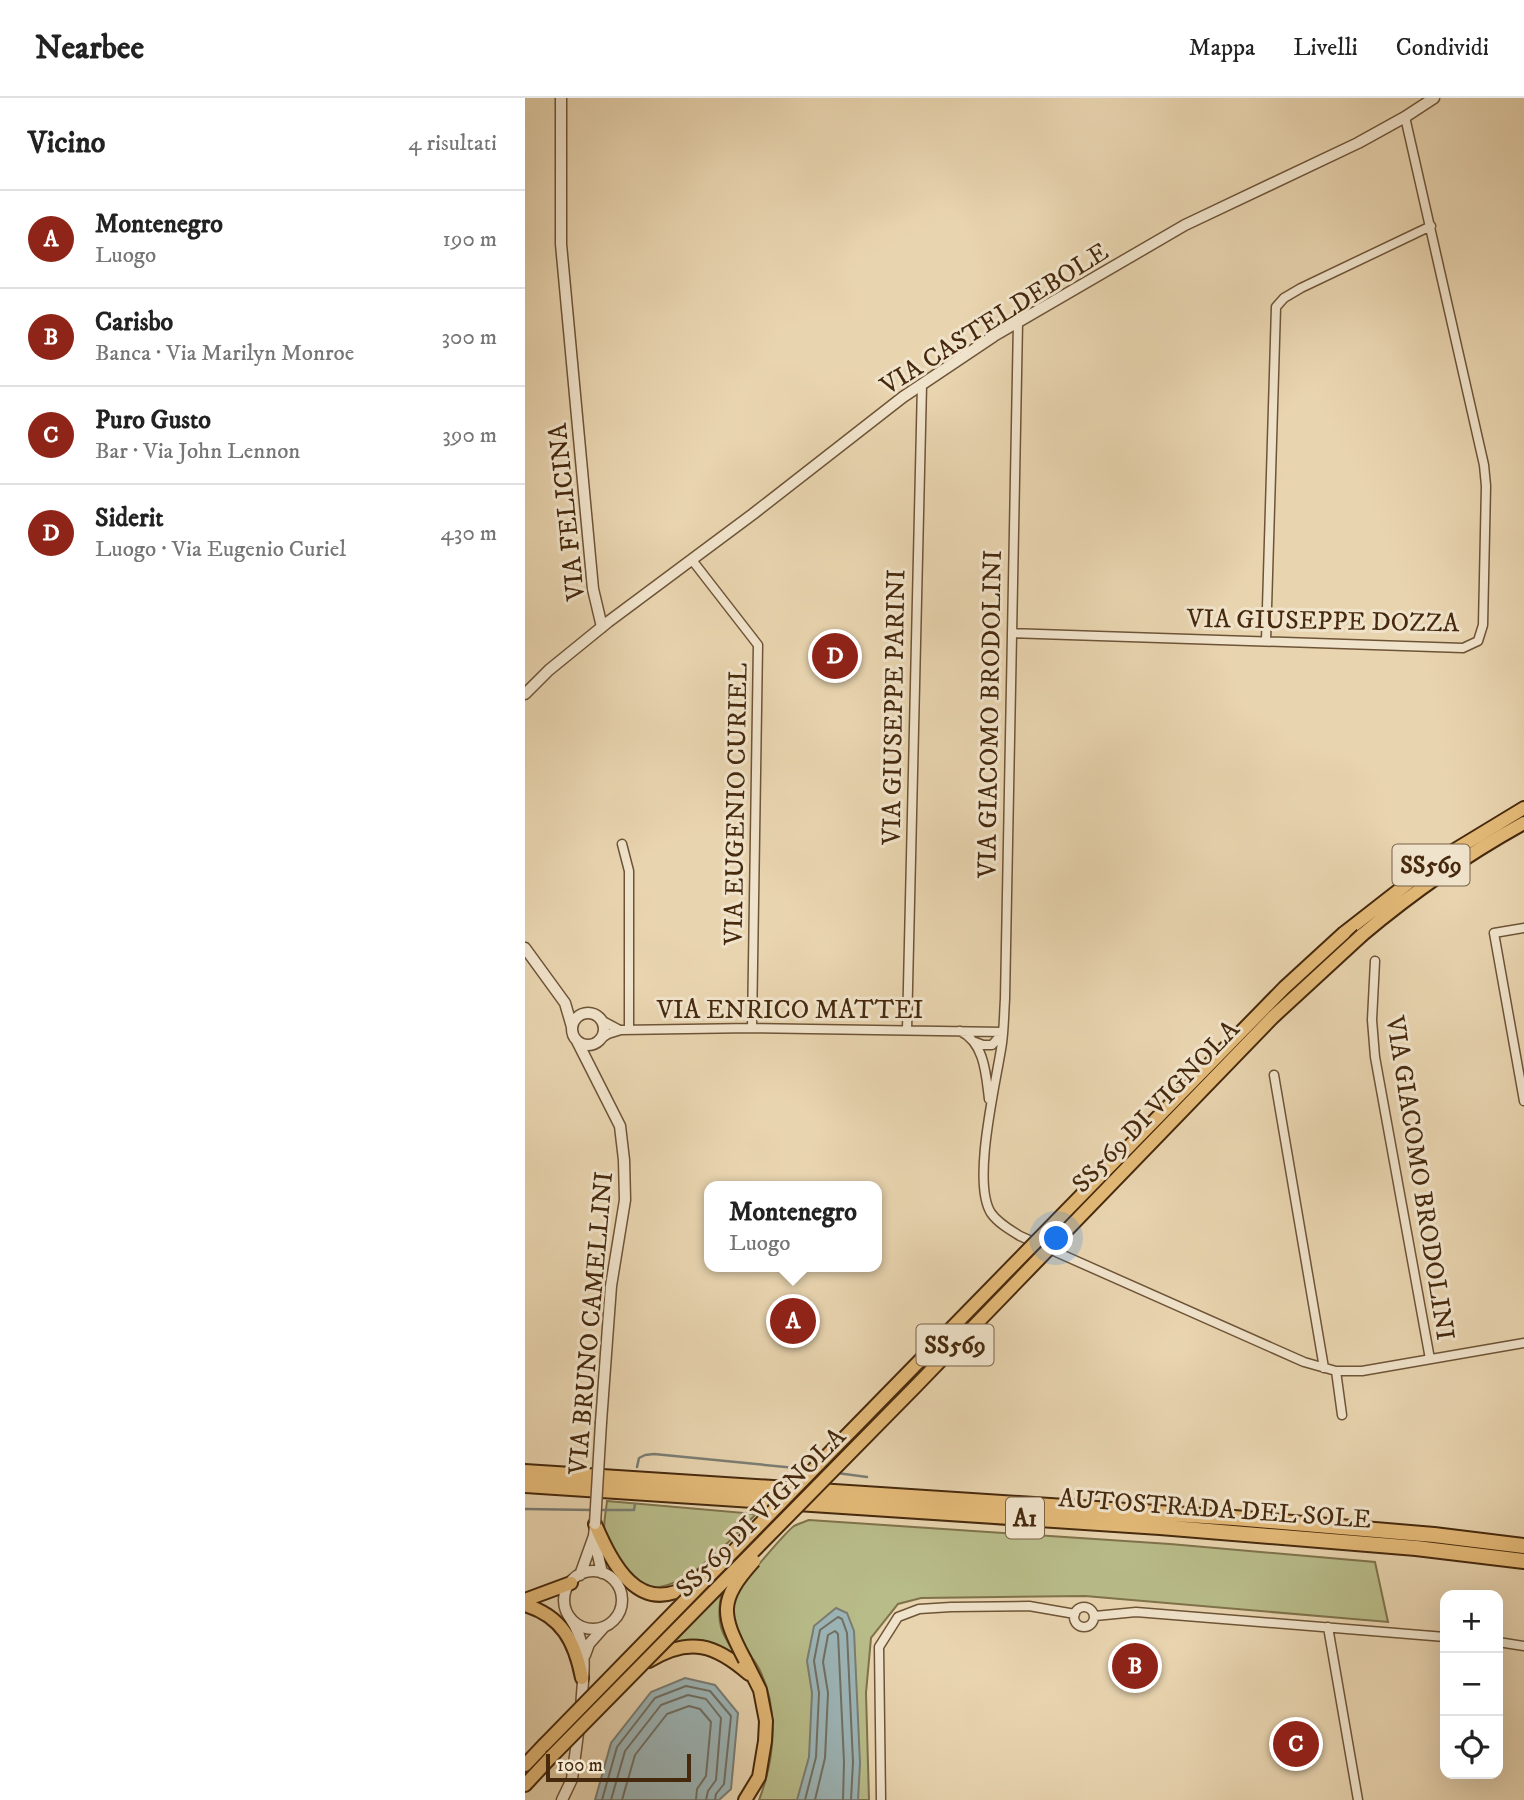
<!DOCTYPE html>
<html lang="it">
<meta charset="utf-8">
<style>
body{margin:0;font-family:"IM FELL DW Pica",serif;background:#f6f6f6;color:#222}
.controls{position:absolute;right:21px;bottom:21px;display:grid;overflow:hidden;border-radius:14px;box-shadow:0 7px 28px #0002}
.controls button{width:63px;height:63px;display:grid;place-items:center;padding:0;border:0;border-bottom:2px solid #e0e0e0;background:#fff;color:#222;font:35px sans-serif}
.scale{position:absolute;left:21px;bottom:18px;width:145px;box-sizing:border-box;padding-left:7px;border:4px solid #46290d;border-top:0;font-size:19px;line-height:24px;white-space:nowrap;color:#46290d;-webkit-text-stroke:5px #f0e3cb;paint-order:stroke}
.you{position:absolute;left:532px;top:1141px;width:24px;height:24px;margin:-18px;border:5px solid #fff;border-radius:50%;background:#1a73e8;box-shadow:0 0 0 10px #1a73e833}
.badge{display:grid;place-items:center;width:46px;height:46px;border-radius:50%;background:#8f2418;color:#fff;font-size:23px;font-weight:700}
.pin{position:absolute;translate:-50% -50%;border:4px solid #fff;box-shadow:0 2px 7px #0006}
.popup{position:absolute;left:179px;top:1083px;width:178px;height:91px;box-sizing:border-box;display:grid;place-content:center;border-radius:14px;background:#fff;filter:drop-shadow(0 2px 5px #0005);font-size:23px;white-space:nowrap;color:#767676}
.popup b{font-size:26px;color:#222}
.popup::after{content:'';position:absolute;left:50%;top:100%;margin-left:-14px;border:14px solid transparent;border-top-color:#fff}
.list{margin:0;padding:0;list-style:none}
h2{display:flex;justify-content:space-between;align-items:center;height:91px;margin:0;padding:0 28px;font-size:30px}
h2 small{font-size:23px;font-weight:400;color:#767676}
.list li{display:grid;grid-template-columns:46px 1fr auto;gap:21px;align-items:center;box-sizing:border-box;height:98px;padding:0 28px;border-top:2px solid #e0e0e0}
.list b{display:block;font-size:26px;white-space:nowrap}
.list p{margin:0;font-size:23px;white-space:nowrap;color:#767676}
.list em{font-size:23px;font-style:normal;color:#767676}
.icon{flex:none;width:38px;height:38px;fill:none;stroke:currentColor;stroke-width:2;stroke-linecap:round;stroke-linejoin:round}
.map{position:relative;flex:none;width:999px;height:1702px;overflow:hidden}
header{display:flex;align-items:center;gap:42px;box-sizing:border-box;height:98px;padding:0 35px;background:#fff;border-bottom:2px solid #e0e0e0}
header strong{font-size:33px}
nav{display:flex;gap:38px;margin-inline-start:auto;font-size:24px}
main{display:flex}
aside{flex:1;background:#fff}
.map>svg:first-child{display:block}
.green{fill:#b8bc89;stroke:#7f724b;stroke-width:2}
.water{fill:#9cb5b7;stroke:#7a7d73;stroke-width:2}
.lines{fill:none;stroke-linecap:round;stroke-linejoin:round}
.shore{stroke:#716f62;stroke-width:2}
.stream{stroke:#7a7d73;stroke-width:2.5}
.minor-casing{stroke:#6e5436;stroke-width:11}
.tertiary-casing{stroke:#6e5436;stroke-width:13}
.trunk-casing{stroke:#46290d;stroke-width:16}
.motorway-casing{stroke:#46290d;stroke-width:18}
.minor{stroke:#f0e3cb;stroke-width:8}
.tertiary{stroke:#f0e3cb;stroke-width:10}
.trunk{stroke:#e4ba78;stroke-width:12}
.motorway{stroke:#e4ba78;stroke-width:14}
.tertiary-bridge-casing{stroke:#6e5436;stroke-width:13;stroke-linecap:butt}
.trunk-bridge-casing{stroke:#46290d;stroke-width:16;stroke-linecap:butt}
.tertiary-bridge{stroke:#f0e3cb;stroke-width:10}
.trunk-bridge{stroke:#e4ba78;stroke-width:12}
.labels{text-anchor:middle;stroke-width:6;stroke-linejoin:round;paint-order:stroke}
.shield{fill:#f0e3cb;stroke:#796146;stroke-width:2}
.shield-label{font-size:24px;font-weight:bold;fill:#46290d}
.street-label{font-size:26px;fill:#46290d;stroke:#f0e3cb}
</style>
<header>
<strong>Nearbee</strong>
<nav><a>Mappa</a><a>Livelli</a><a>Condividi</a></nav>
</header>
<main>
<aside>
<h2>Vicino<small>4 risultati</small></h2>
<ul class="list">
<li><span class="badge">A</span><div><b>Montenegro</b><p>Luogo</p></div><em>190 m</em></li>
<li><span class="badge">B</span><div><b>Carisbo</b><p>Banca · Via Marilyn Monroe</p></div><em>300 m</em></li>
<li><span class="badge">C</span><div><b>Puro Gusto</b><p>Bar · Via John Lennon</p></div><em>390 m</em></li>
<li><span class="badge">D</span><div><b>Siderit</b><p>Luogo · Via Eugenio Curiel</p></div><em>430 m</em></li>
</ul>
</aside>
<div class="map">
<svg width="999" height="1702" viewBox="0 0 999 1702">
<rect width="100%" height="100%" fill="#e8d4af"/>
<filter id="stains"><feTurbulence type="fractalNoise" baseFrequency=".00286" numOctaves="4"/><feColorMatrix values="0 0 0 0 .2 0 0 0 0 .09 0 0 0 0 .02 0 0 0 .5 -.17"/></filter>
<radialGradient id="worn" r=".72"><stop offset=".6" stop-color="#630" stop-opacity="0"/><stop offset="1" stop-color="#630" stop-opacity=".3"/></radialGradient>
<!-- green -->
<path class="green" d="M82,1403L231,1416C204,1443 132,1528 97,1469C92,1461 83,1451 80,1441C77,1431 81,1414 82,1403Z
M284,1422L645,1446L850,1464L863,1524L560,1498L396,1500L373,1506L346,1540L341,1595L344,1702H234C250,1661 255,1607 232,1567C222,1552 208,1532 207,1514C206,1510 208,1501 210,1498C213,1489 261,1434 269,1428C273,1426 279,1424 284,1422Z
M197,1493C190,1526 196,1535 214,1561C190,1544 175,1543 146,1547Z"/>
<!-- water -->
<path class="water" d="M311,1510L322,1515L329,1533L335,1665L333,1702H272L284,1659L287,1595L282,1563L289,1528Z
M160,1580L190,1587L213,1615L206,1691L194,1702H70L86,1645L126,1594Z"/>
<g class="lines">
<!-- shore -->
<path class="shore" d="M77,1702L92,1649L130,1600L161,1588L185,1593L206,1618L199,1686L191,1696L190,1702
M86,1702L100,1653L136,1607L163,1597L181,1601L196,1620L191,1682L183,1693L181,1702
M97,1702L110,1657L142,1616L164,1608L175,1611L186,1624L181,1678L172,1691L171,1702
M280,1702L291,1659L294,1595L289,1563L295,1532L313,1519L317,1521L322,1535L328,1664L326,1702
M290,1702L300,1660L303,1595L298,1564L303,1537L310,1533L313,1536L319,1664L318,1702"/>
<!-- stream -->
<path class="stream" d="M112,1369L114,1360L120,1357L129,1356L281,1371
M312,1375L342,1379
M0,1411L67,1412
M73,1412H109L110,1406"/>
<defs>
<path id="minor" d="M493,224L480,901C479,916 479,930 477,945C472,981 446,1084 466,1115C473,1125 485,1132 495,1138L779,1264L811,1273H837L999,1245
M167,462L233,547L227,930
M487,535L938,550L953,543L958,527L961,388L959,367L880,19
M741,543L751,209L759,200L776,190L906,128
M97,746L104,773V932
M999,830L969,835L999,1003
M850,863L847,922L850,959L905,1261
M76,922L93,931
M382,932L397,286
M435,933C460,945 461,977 464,1001
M75,941L83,936L96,932L227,930L478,934
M450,944L458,947H467L477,936
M749,977L799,1270
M811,1273L817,1317
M549 1519a10 10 0 1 1 20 0a10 10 0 1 1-20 0Z
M570,1518L611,1514L920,1539
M803,1529L833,1702
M973,1544L999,1548
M356,1702L354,1549L373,1519L394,1511L426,1509L504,1508L550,1516"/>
<path id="tertiary" d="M36,0V146L68,491L77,529
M0,596L24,572L83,524L228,416L378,299L469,238L660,127L833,45L880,19L909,0
M0,850L40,905L47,929
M47 931a16 16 0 1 1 32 0a16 16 0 1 1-32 0Z
M52,943L95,1028L99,1062L100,1102L86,1188L76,1324
M69,1439L77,1475
M39 1502a29 29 0 1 1 58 0a29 29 0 1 1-58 0Z
M55,1477L69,1438L70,1427
M45,1520C66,1550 57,1579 56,1613
M60,1557L64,1546L79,1529
M37,1702L47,1681L54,1628"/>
<path id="trunk" d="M819,835L910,764L999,710
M837,837C887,795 941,757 999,725
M70,1426C87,1465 113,1519 165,1487C173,1482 180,1475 186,1469
M0,1502L46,1485
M0,1507C37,1518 50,1544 57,1580
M220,1562L235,1592L241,1623L240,1643L234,1679L220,1702
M124,1563C165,1538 191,1547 224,1576
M0,1667L19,1647
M0,1687L26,1659"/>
<path id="motorway" d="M0,1374L709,1420L909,1437L999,1448
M0,1387L635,1429L891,1450L999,1463"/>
</defs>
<!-- minor casing -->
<use href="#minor" class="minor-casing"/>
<!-- tertiary casing -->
<use href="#tertiary" class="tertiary-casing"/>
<!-- trunk casing -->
<use href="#trunk" class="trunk-casing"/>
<!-- motorway casing -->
<use href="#motorway" class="motorway-casing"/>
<!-- minor -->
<use href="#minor" class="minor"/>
<!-- tertiary -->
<use href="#tertiary" class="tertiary"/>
<!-- trunk -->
<use href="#trunk" class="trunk"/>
<!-- motorway -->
<use href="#motorway" class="motorway"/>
<defs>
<path id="tertiary-bridge" d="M70,1426L76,1324"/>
<path id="trunk-bridge" d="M220,1562C196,1516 193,1503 229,1463
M19,1647L759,890L819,835
M26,1659L390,1289L748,919L837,837"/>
</defs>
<!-- tertiary-bridge casing -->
<use href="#tertiary-bridge" class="tertiary-bridge-casing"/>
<!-- trunk-bridge casing -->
<use href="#trunk-bridge" class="trunk-bridge-casing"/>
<!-- tertiary-bridge -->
<use href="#tertiary-bridge" class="tertiary-bridge"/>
<!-- trunk-bridge -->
<use href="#trunk-bridge" class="trunk-bridge"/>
</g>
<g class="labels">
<!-- shield labels -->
<g class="shield">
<rect x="867.5" y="746.5" width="77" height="41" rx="5"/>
<rect x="391.5" y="1226.5" width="77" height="41" rx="5"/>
<rect x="481" y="1399.5" width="38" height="41" rx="5"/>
</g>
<g class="shield-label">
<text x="906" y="775">SS569</text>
<text x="430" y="1255">SS569</text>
<text x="500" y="1428">A1</text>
</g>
<!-- street labels -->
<g class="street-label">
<text transform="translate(469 220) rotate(-32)" y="9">VIA CASTELDEBOLE</text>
<text transform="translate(41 414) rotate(-96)" y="9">VIA FELICINA</text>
<text transform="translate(798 522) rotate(1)" y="9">VIA GIUSEPPE DOZZA</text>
<text transform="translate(368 609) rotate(-89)" y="9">VIA GIUSEPPE PARINI</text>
<text transform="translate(464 616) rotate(-89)" y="9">VIA GIACOMO BRODOLINI</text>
<text transform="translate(210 706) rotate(-89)" y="9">VIA EUGENIO CURIEL</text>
<text x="265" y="920">VIA ENRICO MATTEI</text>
<text transform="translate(630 1008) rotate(-46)" y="9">SS569 DI VIGNOLA</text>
<text transform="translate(896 1080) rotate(81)" y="9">VIA GIACOMO BRODOLINI</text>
<text transform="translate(65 1225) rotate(-85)" y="9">VIA BRUNO CAMELLINI</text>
<text transform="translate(690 1410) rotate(4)" y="9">AUTOSTRADA DEL SOLE</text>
<text transform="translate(235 1414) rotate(-45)" y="9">SS569 DI VIGNOLA</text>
</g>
</g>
<rect width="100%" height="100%" filter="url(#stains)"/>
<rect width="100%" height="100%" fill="url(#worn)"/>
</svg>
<div class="controls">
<button>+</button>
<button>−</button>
<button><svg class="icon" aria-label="locate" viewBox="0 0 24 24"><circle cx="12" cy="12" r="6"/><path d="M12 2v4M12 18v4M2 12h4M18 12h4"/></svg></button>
</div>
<div class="scale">100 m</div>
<div class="you"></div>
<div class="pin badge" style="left:268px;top:1223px">A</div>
<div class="popup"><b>Montenegro</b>Luogo</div>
<div class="pin badge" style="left:610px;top:1568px">B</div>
<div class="pin badge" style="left:771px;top:1646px">C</div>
<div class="pin badge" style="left:310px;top:558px">D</div>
</div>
</main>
